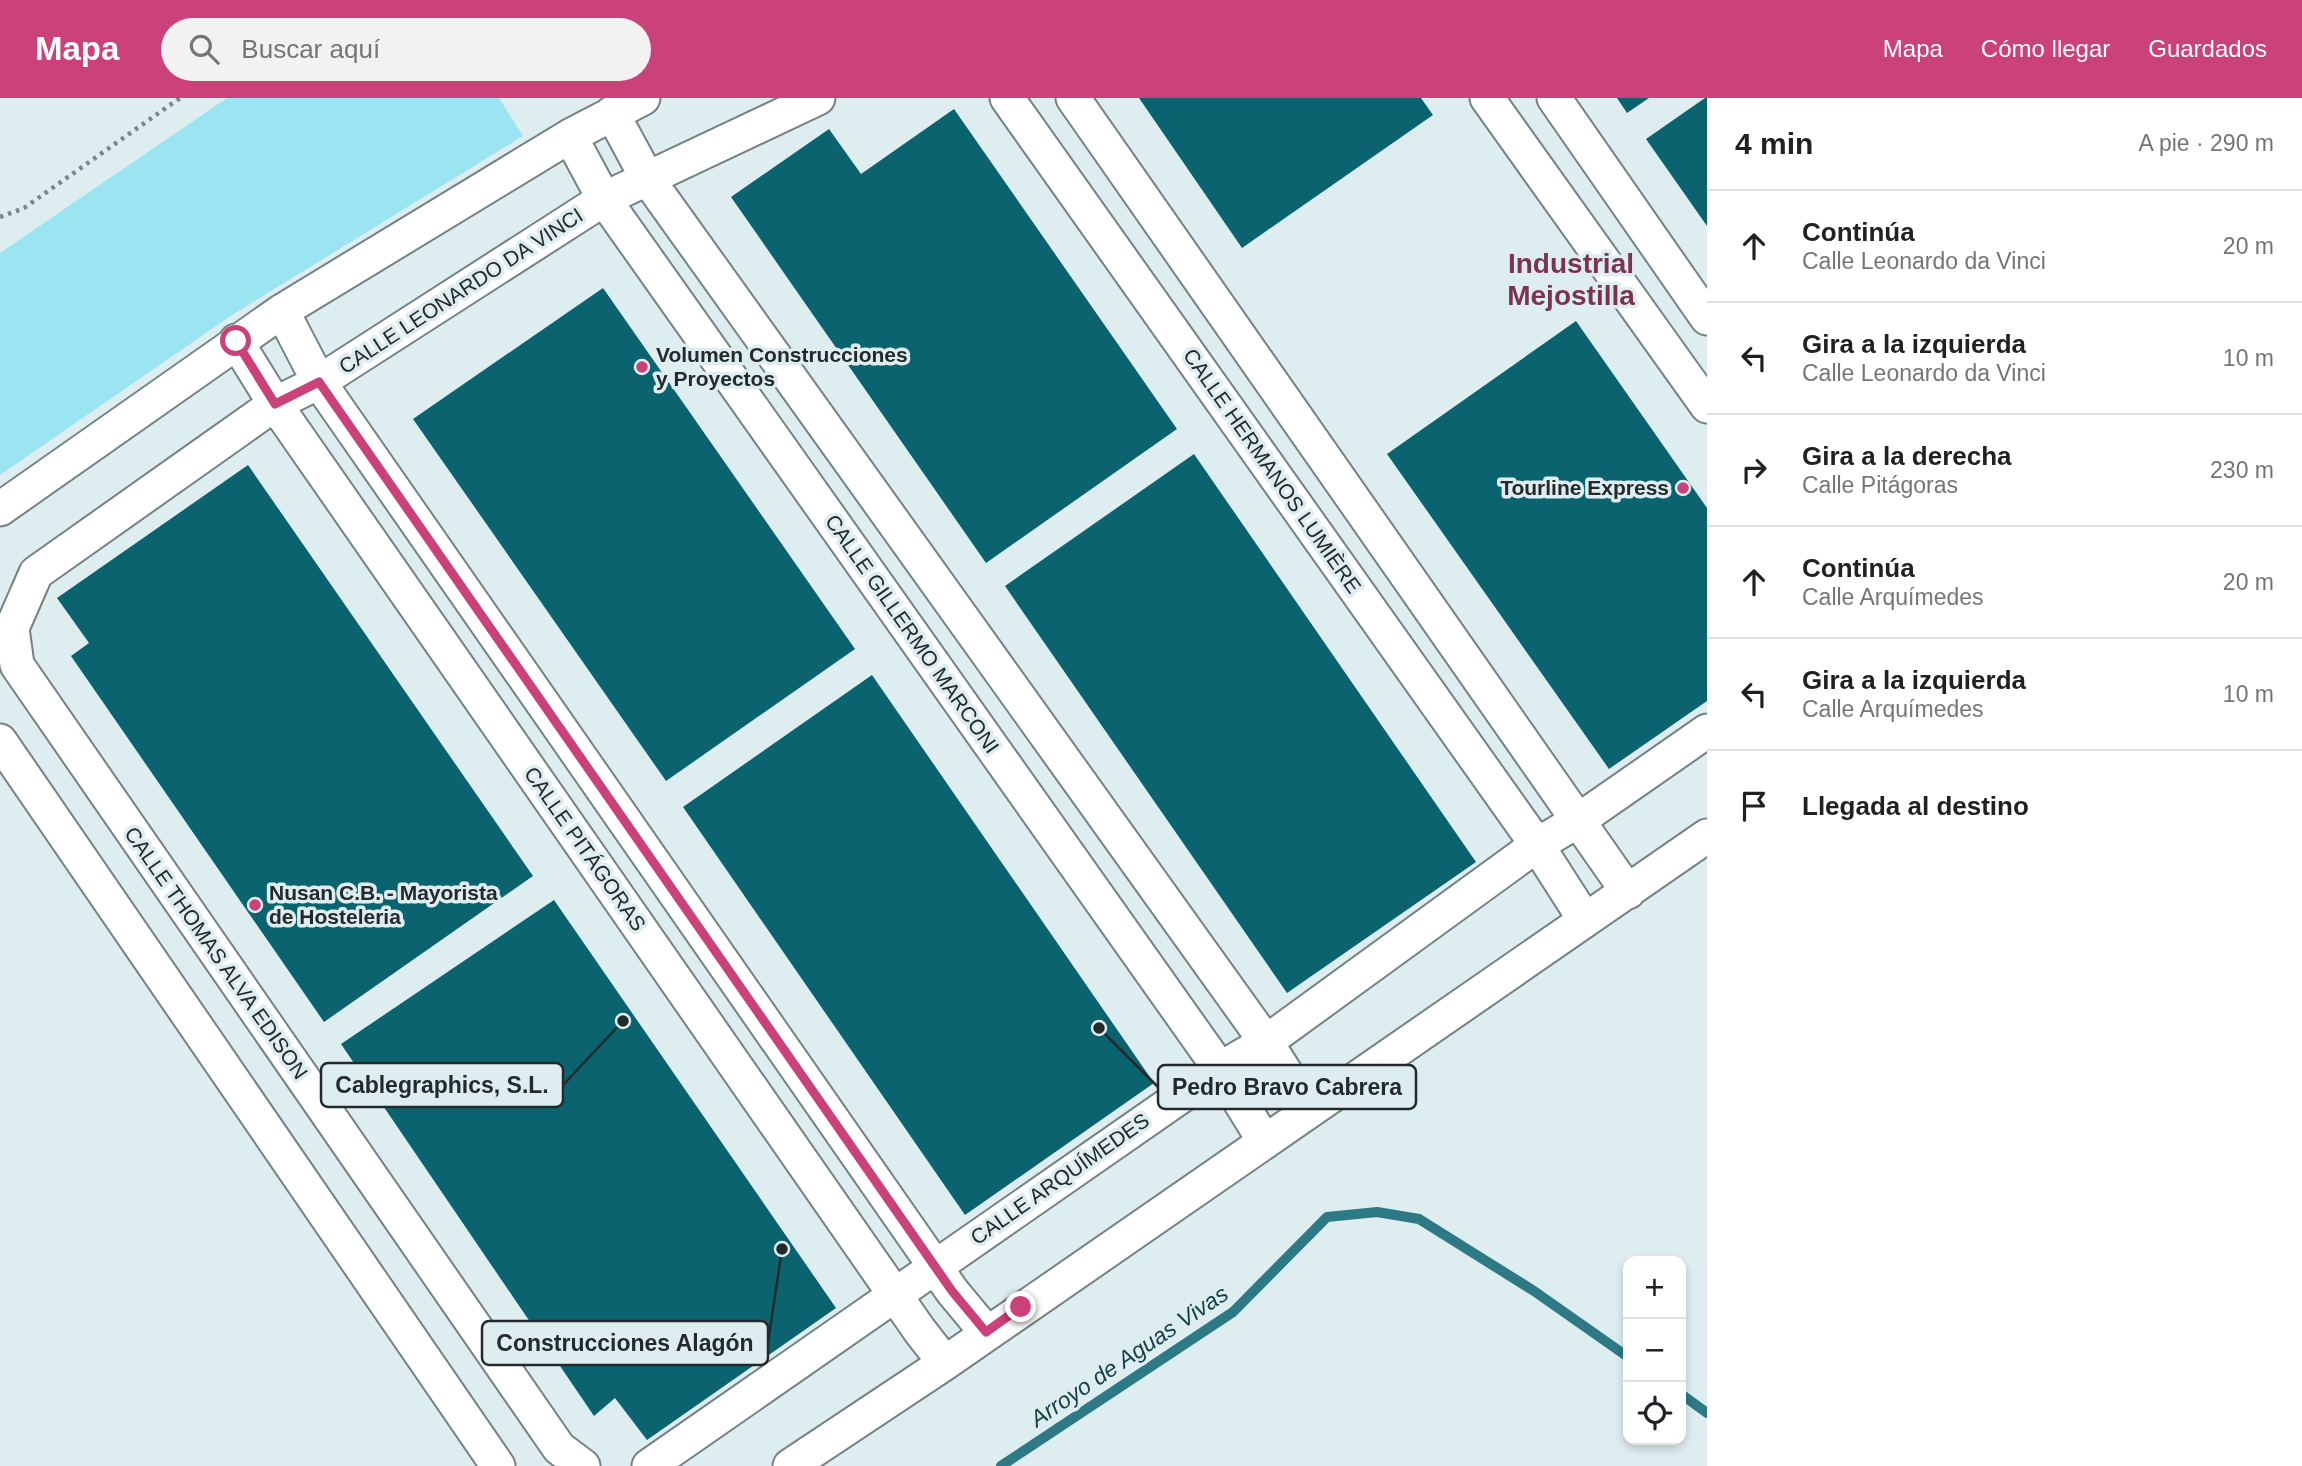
<!DOCTYPE html>
<html lang="es">
<meta charset="utf-8">
<style>
body{margin:0;font-family:Helvetica,sans-serif;background:#f2f2f2;color:#202124}
.controls{position:absolute;right:21px;bottom:21px;display:grid;overflow:hidden;border-radius:14px;box-shadow:0 4px 10px #0003}
.controls button{width:63px;height:63px;display:grid;place-items:center;padding:0;border:0;border-bottom:2px solid #e0e0e0;background:#fff;color:#202124;font:35px sans-serif}
.stop{position:absolute;width:21px;height:21px;margin:-16px;border:5px solid #cb4179;border-radius:50%;background:#fff}
.stop.end{background:#cb4179;border-color:#fff;box-shadow:0 2px 7px #0008}
.list{margin:0;padding:0;list-style:none}
h2{display:flex;justify-content:space-between;align-items:center;height:91px;margin:0;padding:0 28px;font-size:30px}
h2 small{font-size:23px;font-weight:400;color:#757577}
.list li{display:grid;grid-template-columns:46px 1fr auto;gap:21px;align-items:center;box-sizing:border-box;height:112px;padding:0 28px;border-top:2px solid #e0e0e0}
.list b{display:block;font-size:26px;white-space:nowrap}
.list p{margin:0;font-size:23px;white-space:nowrap;color:#757577}
.list em{font-size:23px;font-style:normal;color:#757577}
.icon{flex:none;width:38px;height:38px;fill:none;stroke:currentColor;stroke-width:2;stroke-linecap:round;stroke-linejoin:round}
.map{position:relative;flex:none;width:1707px;height:1368px;overflow:hidden}
header{display:flex;align-items:center;gap:42px;box-sizing:border-box;height:98px;padding:0 35px;background:#cb4179;color:#fff}
header strong{font-size:33px}
nav{display:flex;gap:38px;margin-inline-start:auto;font-size:24px}
.search{width:490px;height:63px;background:#f2f2f2;display:flex;align-items:center;gap:18px;box-sizing:border-box;padding:0 24px;border-radius:38px;color:#757577;font-size:26px}
main{display:flex}
aside{flex:1;background:#fff}
.map>svg:first-child{display:block}
.green{fill:#9be5f2}
.lines{fill:none;stroke-linecap:round;stroke-linejoin:round}
.stream{stroke:#2d7985;stroke-width:10}
.building{fill:#0a636f}
.minor-casing{stroke:#748284;stroke-width:37}
.path{stroke:#7c8789;stroke-width:4.5;stroke-dasharray:3.5 5;stroke-linecap:butt}
.minor{stroke:#fff;stroke-width:33}
.route{stroke:#cb4179;stroke-width:9}
.poi-dot{fill:#cb4179;stroke:#deedf0;stroke-width:2.5}
.labels{text-anchor:middle;stroke-width:7;stroke-linejoin:round;paint-order:stroke}
.street-label{font-size:21px;fill:#242a2b;stroke:#deedf0}
.poi-label{font-size:21px;font-weight:bold;fill:#242a2b;stroke:#deedf0;text-anchor:start}
.water-label{font-size:23px;font-style:italic;fill:#134249;stroke:#deedf0}
.district-label{font-size:28px;font-weight:bold;fill:#7a354e;stroke:#deedf0}
.leader{fill:none;stroke:#242a2b;stroke-width:2.5}
.callout-dot{fill:#242a2b;stroke:#deedf0;stroke-width:2.5}
.callout{fill:#deedf0;stroke:#242a2b;stroke-width:2.5}
.callout-label{font-size:23px;text-anchor:middle;font-weight:bold;fill:#242a2b}
</style>
<header>
<strong>Mapa</strong>
<div class="search"><svg class="icon" aria-label="search" viewBox="0 0 24 24"><circle cx="10" cy="10" r="6"/><path d="M15 15l6 6"/></svg>Buscar aquí</div>
<nav><a>Mapa</a><a>Cómo llegar</a><a>Guardados</a></nav>
</header>
<main>
<div class="map">
<svg width="1707" height="1368" viewBox="0 0 1707 1368">
<rect width="100%" height="100%" fill="#deedf0"/>
<!-- green -->
<path class="green" d="M227,0H499L523,38L232,217L0,377V155Z"/>
<g class="lines">
<!-- stream -->
<path class="stream" d="M1681,1296L1707,1315
M1001,1368L1233,1214L1327,1119L1377,1114L1419,1121L1534,1193L1628,1259"/>
</g>
<!-- building -->
<path class="building" d="M1139,0H1421L1433,17L1242,150Z
M1617,0H1649L1627,15Z
M1705,0H1707V128L1646,41Z
M954,11L1177,331L986,465L731,99L829,31L861,76Z
M603,190L855,551L666,683L413,321Z
M1576,223L1707,410V603L1609,671L1387,356Z
M1194,356L1476,764L1287,895L1005,488Z
M248,367L533,778L324,924L71,558L89,545L57,500Z
M872,577L1154,985L965,1117L683,709Z
M554,802L836,1210L647,1342L615,1300L594,1318L341,946Z"/>
<g class="lines">
<defs>
<path id="minor" d="M1007,0L1537,747L1585,822
M1073,0L1628,794
M1487,0L1707,308
M1554,0L1707,220
M612,15L647,80L1266,944L1309,1012
M570,38L604,101L1220,971L1265,1044
M282,213L319,284L952,1193L986,1234
M236,243L275,306L920,1233L945,1265
M0,411L282,213L570,38L643,0
M0,643L498,1368
M583,1368L559,1350L17,567L12,530L36,475L275,306L319,284L604,101L818,0
M649,1368L1220,971L1266,944L1537,747L1579,722L1707,633
M790,1368L945,1265L1707,738"/>
</defs>
<!-- minor casing -->
<use href="#minor" class="minor-casing"/>
<!-- path -->
<path class="path" d="M0,119L24,110L180,0"/>
<!-- minor -->
<use href="#minor" class="minor"/>
</g>
<g class="lines">
<!-- route -->
<path class="route" d="M236,243L275,306L319,284L952,1193L986,1234L1021,1209"/>
</g>
<!-- markers -->
<g class="poi-dot">
<circle cx="642" cy="269" r="7"/>
<circle cx="1683" cy="390" r="7"/>
<circle cx="255" cy="807" r="7"/>
</g>
<g class="labels">
<!-- street labels -->
<g class="street-label">
<text transform="translate(461 193) rotate(-33)" y="7">CALLE LEONARDO DA VINCI</text>
<text transform="translate(1272 373) rotate(55)" y="7">CALLE HERMANOS LUMIÈRE</text>
<text transform="translate(912 536) rotate(55)" y="7">CALLE GILLERMO MARCONI</text>
<text transform="translate(585 751) rotate(55)" y="7">CALLE PITÁGORAS</text>
<text transform="translate(216 855) rotate(55)" y="7">CALLE THOMAS ALVA EDISON</text>
<text transform="translate(1060 1081) rotate(-35)" y="7">CALLE ARQUÍMEDES</text>
</g>
<!-- poi labels -->
<g class="poi-label">
<text x="656" y="264">Volumen Construcciones<tspan x="656" dy="24">y Proyectos</tspan></text>
<text x="1669" y="397" text-anchor="end">Tourline Express</text>
<text x="269" y="802">Nusan C.B. - Mayorista<tspan x="269" dy="24">de Hosteleria</tspan></text>
</g>
<!-- water labels -->
<g class="water-label">
<text transform="translate(1129 1258) rotate(-34)" y="8">Arroyo de Aguas Vivas</text>
</g>
<!-- district labels -->
<g class="district-label">
<text x="1571" y="175">Industrial<tspan x="1571" dy="32">Mejostilla</tspan></text>
</g>
</g>
<!-- callouts -->
<path class="leader" d="M623 923L563 987M1099 930L1158 989M782 1151L768 1245"/>
<g class="callout-dot">
<circle cx="623" cy="923" r="7"/>
<circle cx="1099" cy="930" r="7"/>
<circle cx="782" cy="1151" r="7"/>
</g>
<g class="callout">
<rect x="321" y="965" width="242" height="44" rx="7"/>
<rect x="1158" y="967" width="258" height="44" rx="7"/>
<rect x="482" y="1223" width="286" height="44" rx="7"/>
</g>
<g class="callout-label">
<text x="442" y="995">Cablegraphics, S.L.</text>
<text x="1287" y="997">Pedro Bravo Cabrera</text>
<text x="625" y="1253">Construcciones Alagón</text>
</g>
</svg>
<div class="controls">
<button>+</button>
<button>−</button>
<button><svg class="icon" aria-label="locate" viewBox="0 0 24 24"><circle cx="12" cy="12" r="6"/><path d="M12 2v4M12 18v4M2 12h4M18 12h4"/></svg></button>
</div>
<div class="stop" style="left:236px;top:243px"></div>
<div class="stop end" style="left:1021px;top:1209px"></div>
</div>
<aside>
<h2>4 min<small>A pie · 290 m</small></h2>
<ul class="list">
<li><svg class="icon" aria-label="ahead" viewBox="0 0 24 24"><path d="M12 20V5M6 11l6-6 6 6"/></svg><div><b>Continúa</b><p>Calle Leonardo da Vinci</p></div><em>20 m</em></li>
<li><svg class="icon" aria-label="left" viewBox="0 0 24 24"><path d="M17 20v-9H6M10 6l-5 5 5 5"/></svg><div><b>Gira a la izquierda</b><p>Calle Leonardo da Vinci</p></div><em>10 m</em></li>
<li><svg class="icon" aria-label="right" viewBox="0 0 24 24"><path d="M7 20v-9h11M14 6l5 5-5 5"/></svg><div><b>Gira a la derecha</b><p>Calle Pitágoras</p></div><em>230 m</em></li>
<li><svg class="icon" aria-label="ahead" viewBox="0 0 24 24"><path d="M12 20V5M6 11l6-6 6 6"/></svg><div><b>Continúa</b><p>Calle Arquímedes</p></div><em>20 m</em></li>
<li><svg class="icon" aria-label="left" viewBox="0 0 24 24"><path d="M17 20v-9H6M10 6l-5 5 5 5"/></svg><div><b>Gira a la izquierda</b><p>Calle Arquímedes</p></div><em>10 m</em></li>
<li><svg class="icon" aria-label="arrive" viewBox="0 0 24 24"><path d="M6 21V4h12l-3 4 3 4H6"/></svg><div><b>Llegada al destino</b></div></li>
</ul>
</aside>
</main>
